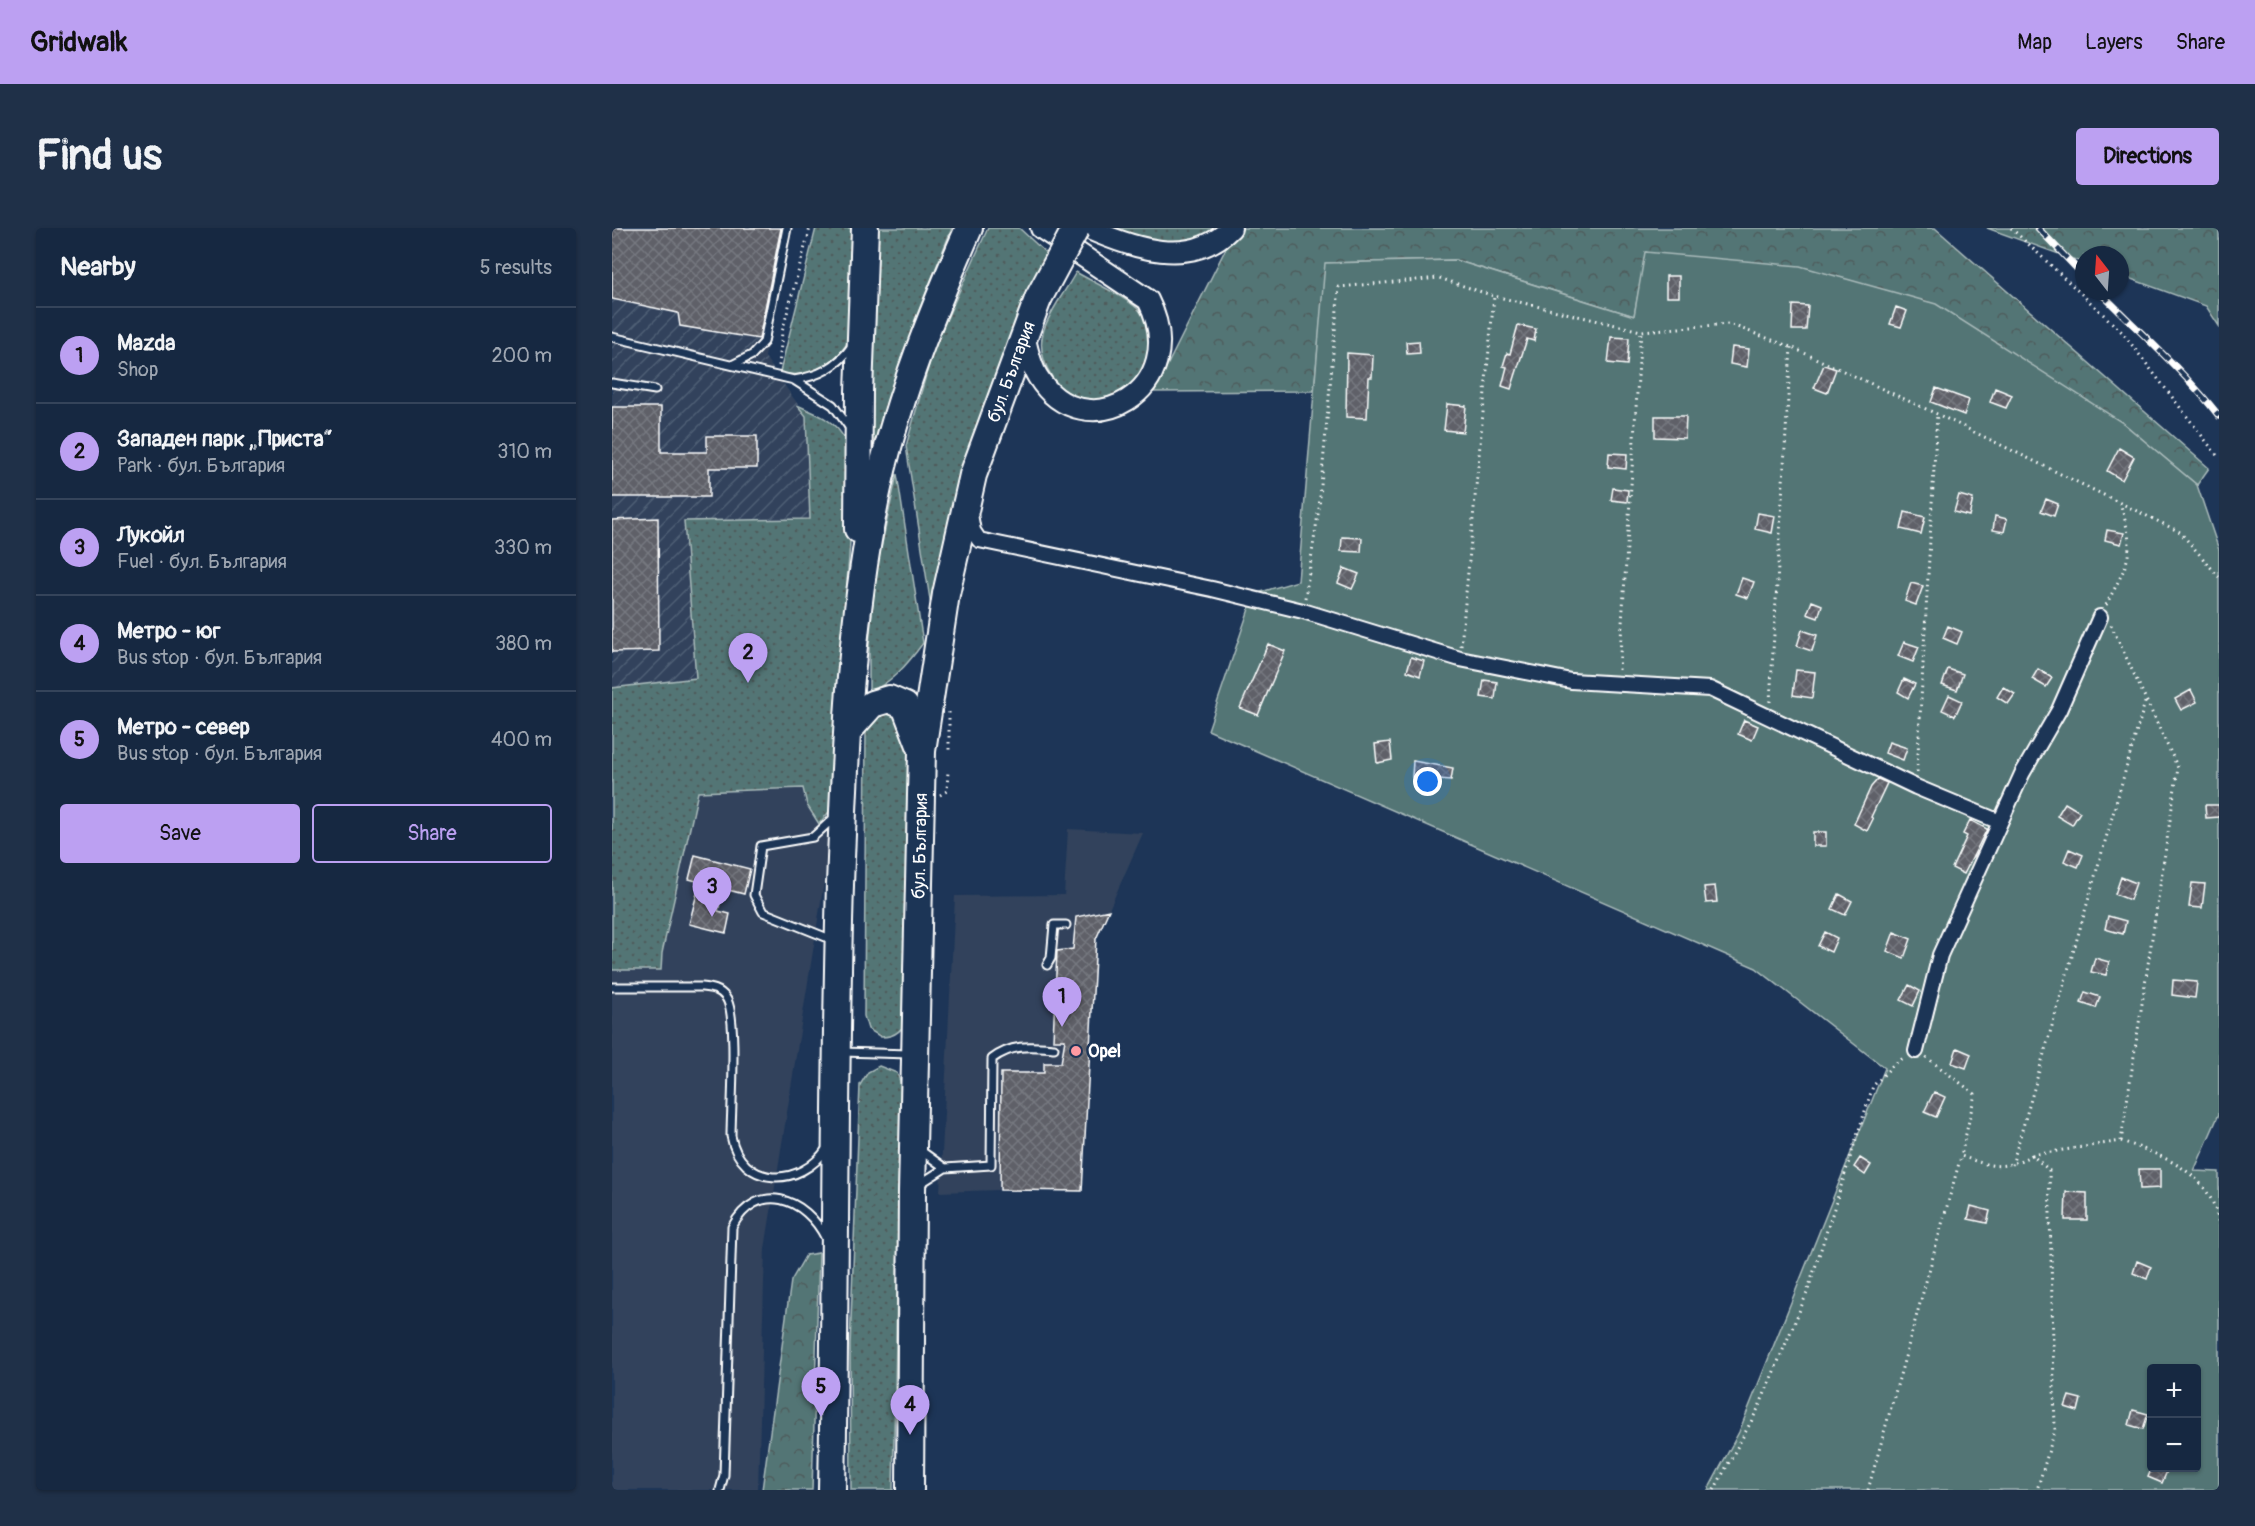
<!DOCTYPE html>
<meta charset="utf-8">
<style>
body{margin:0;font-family:Pangolin,sans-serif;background:#1f3048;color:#f1f3f6}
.controls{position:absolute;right:18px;bottom:18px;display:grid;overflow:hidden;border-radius:6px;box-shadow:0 2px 4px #0004}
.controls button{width:54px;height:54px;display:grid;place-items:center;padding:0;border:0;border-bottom:2px solid #35445a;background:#162841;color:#f1f3f6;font:30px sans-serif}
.compass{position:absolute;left:1463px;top:18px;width:54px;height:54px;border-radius:50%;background:#162841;box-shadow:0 2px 4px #0004;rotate:343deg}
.you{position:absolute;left:816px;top:554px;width:21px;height:21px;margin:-15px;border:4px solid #fff;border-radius:50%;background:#1a73e8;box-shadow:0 0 0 9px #1a73e833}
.badge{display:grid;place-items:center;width:39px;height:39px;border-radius:50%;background:#bca0f2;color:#111;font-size:20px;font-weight:700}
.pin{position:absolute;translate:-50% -50px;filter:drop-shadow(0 2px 3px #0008)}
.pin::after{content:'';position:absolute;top:32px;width:21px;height:18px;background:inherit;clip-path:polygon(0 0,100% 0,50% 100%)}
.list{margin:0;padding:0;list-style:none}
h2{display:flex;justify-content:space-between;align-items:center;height:78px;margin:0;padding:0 24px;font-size:26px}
h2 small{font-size:20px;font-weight:400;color:#9ea6b1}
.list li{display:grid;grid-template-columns:39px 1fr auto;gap:18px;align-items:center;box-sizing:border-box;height:96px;padding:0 24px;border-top:2px solid #35445a}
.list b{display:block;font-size:22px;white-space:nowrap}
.list p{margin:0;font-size:20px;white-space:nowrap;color:#9ea6b1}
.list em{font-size:20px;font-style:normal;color:#9ea6b1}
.actions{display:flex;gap:12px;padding:18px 24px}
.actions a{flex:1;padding:14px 0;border:2px solid #bca0f2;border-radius:6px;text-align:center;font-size:21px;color:#bca0f2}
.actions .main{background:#bca0f2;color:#111}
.map{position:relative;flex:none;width:1607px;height:1262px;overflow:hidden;border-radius:6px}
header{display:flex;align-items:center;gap:36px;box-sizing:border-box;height:84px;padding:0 30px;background:#bca0f2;color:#111}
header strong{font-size:28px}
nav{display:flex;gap:33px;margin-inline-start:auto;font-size:21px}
.intro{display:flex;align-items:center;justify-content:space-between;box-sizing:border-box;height:144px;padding:0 36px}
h1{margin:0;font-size:42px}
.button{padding:15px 27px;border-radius:6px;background:#bca0f2;color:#111;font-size:21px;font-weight:700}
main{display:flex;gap:36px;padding:0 36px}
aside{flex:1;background:#162841;border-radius:6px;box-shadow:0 2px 4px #0004}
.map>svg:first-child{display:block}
.built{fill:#30425c}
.industrial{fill:url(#industrial-furrows)}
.grass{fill:url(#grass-dots);stroke:#a9baba;stroke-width:1.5}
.forest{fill:url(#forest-crowns);stroke:#a9baba;stroke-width:1.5}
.garden{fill:#537575;stroke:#a9baba;stroke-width:1.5;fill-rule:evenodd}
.building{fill:url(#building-cross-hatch);stroke:#fff;stroke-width:1.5}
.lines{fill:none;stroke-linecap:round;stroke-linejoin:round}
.lane-casing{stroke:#fff;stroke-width:11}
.street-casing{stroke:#fff;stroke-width:18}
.secondary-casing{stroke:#fff;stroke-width:24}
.highway-casing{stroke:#fff;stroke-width:30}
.path{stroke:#fff;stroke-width:3;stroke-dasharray:1.5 4.5;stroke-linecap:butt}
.lane{stroke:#1d3557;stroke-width:7}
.street{stroke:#1d3557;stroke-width:14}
.secondary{stroke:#1d3557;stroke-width:20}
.highway{stroke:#1d3557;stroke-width:26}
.rail-casing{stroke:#fff;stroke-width:7}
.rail{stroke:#1d3557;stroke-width:4.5;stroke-dasharray:14;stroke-linecap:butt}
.highway-bridge-casing{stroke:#fff;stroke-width:30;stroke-linecap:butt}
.highway-bridge{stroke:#1d3557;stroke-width:26}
.poi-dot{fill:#ff9aa2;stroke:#1d3557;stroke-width:2}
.labels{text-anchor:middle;stroke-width:5;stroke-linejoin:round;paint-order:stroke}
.street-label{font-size:18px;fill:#fff;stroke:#1d3557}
.poi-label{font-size:18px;font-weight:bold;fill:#fff;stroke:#1d3557;text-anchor:start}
</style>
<header>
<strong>Gridwalk</strong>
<nav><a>Map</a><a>Layers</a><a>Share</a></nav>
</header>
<div class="intro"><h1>Find us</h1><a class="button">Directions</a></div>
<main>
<aside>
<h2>Nearby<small>5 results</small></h2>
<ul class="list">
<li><span class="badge">1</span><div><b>Mazda</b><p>Shop</p></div><em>200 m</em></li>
<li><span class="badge">2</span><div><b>Западен парк „Приста“</b><p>Park · бул. България</p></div><em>310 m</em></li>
<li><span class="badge">3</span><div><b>Лукойл</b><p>Fuel · бул. България</p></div><em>330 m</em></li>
<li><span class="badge">4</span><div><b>Метро - юг</b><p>Bus stop · бул. България</p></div><em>380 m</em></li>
<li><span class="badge">5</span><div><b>Метро - север</b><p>Bus stop · бул. България</p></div><em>400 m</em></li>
</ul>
<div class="actions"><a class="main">Save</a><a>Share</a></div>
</aside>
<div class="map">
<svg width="1607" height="1262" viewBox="0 0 1607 1262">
<defs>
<pattern id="industrial-furrows" width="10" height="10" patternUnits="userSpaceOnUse" patternTransform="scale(1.5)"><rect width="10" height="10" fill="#30425c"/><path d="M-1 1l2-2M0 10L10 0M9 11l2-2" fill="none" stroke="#4f5e74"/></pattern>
<pattern id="grass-dots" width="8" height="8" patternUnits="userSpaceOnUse" patternTransform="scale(1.5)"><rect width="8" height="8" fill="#537575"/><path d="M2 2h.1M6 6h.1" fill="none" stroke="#4f5c5c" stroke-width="1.8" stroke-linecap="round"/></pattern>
<pattern id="forest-crowns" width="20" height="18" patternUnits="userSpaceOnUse" patternTransform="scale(1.5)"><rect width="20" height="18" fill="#537575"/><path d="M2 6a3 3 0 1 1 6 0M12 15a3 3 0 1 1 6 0" fill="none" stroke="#4f5c5c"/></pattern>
<pattern id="building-cross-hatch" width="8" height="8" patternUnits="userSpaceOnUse" patternTransform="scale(1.5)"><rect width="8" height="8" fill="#5e6068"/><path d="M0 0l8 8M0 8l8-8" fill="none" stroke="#76787f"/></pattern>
</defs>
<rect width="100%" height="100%" fill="#1d3557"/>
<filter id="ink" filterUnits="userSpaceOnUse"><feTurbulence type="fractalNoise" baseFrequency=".0167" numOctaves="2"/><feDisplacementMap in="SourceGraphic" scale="12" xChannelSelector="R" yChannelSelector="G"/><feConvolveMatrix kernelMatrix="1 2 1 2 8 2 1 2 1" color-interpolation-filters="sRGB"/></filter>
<g filter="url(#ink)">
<!-- built -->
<path class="built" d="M191,560L195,577L207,595L225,574L153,1021L146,1262H0V742H49L50,725L86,564Z
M456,601L531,605L484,711L470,963L388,962L328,964L343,668L452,667Z"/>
<!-- industrial -->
<path class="industrial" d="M0,0H178L153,129L194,188L198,291L73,293L84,450L0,460Z"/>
<!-- grass -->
<path class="grass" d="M204,0H244L241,105C228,132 200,154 168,144Z
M260,0H340L303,92L280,162L256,271Z
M376,0H407L437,28L354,235L319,378L294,218L322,119Z
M499,0H611L592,15L533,13Z
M464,44C480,54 515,69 527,82C572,137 485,214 440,149C432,136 427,120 431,105C435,87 455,61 464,44Z
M185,177C204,186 222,191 232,210C249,242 233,364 231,405C228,462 227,518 225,574L207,596L195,577L191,560L86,564L50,725L49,742H0V460L84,450L72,293L198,291L194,188Z
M285,246L311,415C295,437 281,453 257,465V417L263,348Z
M282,481L297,502L295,788C292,802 283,809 269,809L256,801L252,788L254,502L258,489Z
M267,838L285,845L289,856L281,1262H239L238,1118L248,857L256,844Z"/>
<!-- forest -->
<path class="forest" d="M624,0H1323L1597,240L1585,257L1511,195L1034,24L1022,88L843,32L714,35L702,163L542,164Z
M1375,0H1607V98L1594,78L1508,47V27H1472V35Z
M207,1025L200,1262H150L179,1053L194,1027Z"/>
<!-- garden -->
<path class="garden" d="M1033,24L1188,38L1324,76L1511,195L1585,257L1607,322V886L1582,943L1607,944V1262H1096L1127,1204L1273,840L1144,740L596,502L642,366L686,353L713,35L843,32L1022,88ZM1540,1140H1584V1240H1540Z"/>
<!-- building -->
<path class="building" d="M0,0H169L147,111L68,98L66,85L0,71Z
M1054,48H1067V69H1054Z
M1181,77L1196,78L1194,102H1180Z
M1284,79L1295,83L1289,99L1278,96Z
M906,97L924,101L922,113L915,111L899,161L890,158L895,139L891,138L895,125L898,126Z
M999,109L1017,110L1015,137L996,135Z
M807,113L808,125L795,126L794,114Z
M1120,119L1137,121L1135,139L1118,136Z
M735,125L761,127L760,149H757L755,190L734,189Z
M1212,137L1224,141L1215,165L1202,160Z
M1324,160L1357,172L1352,187L1319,174Z
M1383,160L1400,167L1394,180L1378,174Z
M835,176L854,178L851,204L832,202Z
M0,179H49V224H95V208H145V240H97V269H0Z
M1043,188H1074L1073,210L1043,209Z
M1507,220L1522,229L1510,252L1495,243Z
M997,225L1015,226L1014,241L996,239Z
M1001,260L1016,262L1015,274L999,272Z
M1347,267L1361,271L1357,288L1342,284Z
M1434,271L1446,276L1442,288L1429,283Z
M1293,284L1313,289L1309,306L1289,301Z
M1146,285L1163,288L1160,305L1143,301Z
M1383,288L1395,291L1392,304L1381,302Z
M46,290L47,423L0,424V292Z
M1495,302L1512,305L1509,316L1493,312Z
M730,309L750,310L749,324L729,323Z
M732,340L747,346L740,361L726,355Z
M1130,350L1142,354L1136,370L1124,366Z
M1299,355L1311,358L1304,377L1293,373Z
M1200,373L1210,377L1206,390L1195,386Z
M1336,398L1350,404L1345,416L1331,410Z
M1190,402L1205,407L1200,423L1185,418Z
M1292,414L1307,419L1301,434L1286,428Z
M656,416L673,423L646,487L628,480Z
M799,429L812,433L808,448L795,443Z
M1336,441L1351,446L1345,462L1330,457Z
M1426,441L1440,450L1434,459L1420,451Z
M1184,442L1203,444L1200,470L1181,467Z
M1292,451L1303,456L1296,470L1286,464Z
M872,452L885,454L883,471L869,469Z
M1391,459L1403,466L1396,476L1385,469Z
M1579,462L1585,474L1569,482L1563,471Z
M1337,467L1350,473L1343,488L1330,482Z
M1132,492L1146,498L1140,512L1126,506Z
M778,514L780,532L765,535L763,516Z
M1277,514L1295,520L1291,532L1273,525Z
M801,533L841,540L839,552L800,549Z
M1266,551L1275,555L1259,589L1261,591L1255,603L1242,596L1259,559Z
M1453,575L1468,584L1460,597L1445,588Z
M1593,577H1607V589L1594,590Z
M1358,592L1375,601L1352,646L1340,640L1355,608L1351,606Z
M1201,604H1214V618H1201Z
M1457,621L1471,627L1466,639L1452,633Z
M83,627L138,641L132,666L112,661L106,683L118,686L114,705L77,696L88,654L77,651Z
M1509,649L1524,655L1518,672L1503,666Z
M1580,655L1593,656L1590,680L1577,679Z
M1103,658L1105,674L1094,675L1092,659Z
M1227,666L1240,673L1233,687L1220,681Z
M497,682L484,711L470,963L388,962L389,845H432V835H449L453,812H441L445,723L461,721L464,689Z
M1496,688L1514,693L1511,706L1493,701Z
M1213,704L1225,710L1219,724L1206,718Z
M1282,704L1299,711L1292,730L1275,723Z
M1483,730L1497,734L1494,747L1479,744Z
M1561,752L1585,754L1583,770L1560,767Z
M1297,757L1308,763L1301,778L1289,772Z
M1473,764L1488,769L1484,780L1469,775Z
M1345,820L1359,826L1354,840L1340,835Z
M1322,864L1333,869L1324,889L1312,884Z
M1248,930L1259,937L1253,947L1242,939Z
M1527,941H1548V960L1528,961Z
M1454,964L1475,965V992H1453Z
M1359,978L1378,983L1375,995L1356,991Z
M1525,1033L1539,1039L1535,1051L1521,1045Z
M1457,1168L1469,1171L1466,1183L1453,1179Z
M1521,1182L1536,1186L1531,1201L1517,1197Z
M1540,1239L1555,1243L1550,1255L1536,1249Z"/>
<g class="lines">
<defs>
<path id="lane" d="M0,109L182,152
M120,137L140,127L152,114L175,0
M0,155L43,162
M237,199L221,177L182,152C207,148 225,139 240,118
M221,712L151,684L142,667L149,618L201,609L224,588
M435,737L439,730L442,697H454
M0,759H90C99,760 108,761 114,770C126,786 119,882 119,908C129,960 188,961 215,920
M230,824L297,826
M308,922L333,940
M306,957L333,940L379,937L380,831C400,816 417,818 442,820
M108,1262L112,1247L120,999C145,952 194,969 214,1011"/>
<path id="street" d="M358,286L361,303L367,312L600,361L691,383L848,431L959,453L1098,461L1304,559L1388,594
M1304,823L1328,727L1410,546L1447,482L1488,389"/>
<path id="secondary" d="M475,0C520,20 579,41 619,0
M412,106C415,120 418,136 426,149C472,223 582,162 536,72L429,0"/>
<g id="highway">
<path d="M246,301L247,164L253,0"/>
<path d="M236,503L260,476L277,471L293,478L308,517"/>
<path d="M220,1262C224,1060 222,859 228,657C233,523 238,387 267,255C287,167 321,82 357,0"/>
<path id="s1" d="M298,1262L300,964L310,523L334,366L361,247L426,71"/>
</g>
</defs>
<!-- lane casing -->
<use href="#lane" class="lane-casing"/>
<!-- street casing -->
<use href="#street" class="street-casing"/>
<!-- secondary casing -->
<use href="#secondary" class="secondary-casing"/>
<!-- highway casing -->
<use href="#highway" class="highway-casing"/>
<!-- path -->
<path class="path" d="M1399,0L1510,104L1607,230
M167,138L170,104L198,0
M693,370L707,280L727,59L827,50L882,68L1029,103L1117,96L1179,119L1325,186L1568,304L1607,349
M1494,377C1518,331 1524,325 1508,275
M849,418L882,68
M1007,442L1029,103
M1158,474L1179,119
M337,484V525
M1305,544L1325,186
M328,567L335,563L336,543
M1314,829L1363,866L1349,928C1380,939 1390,943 1420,927L1437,942L1443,1202L1425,1262
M1509,913C1552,928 1601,945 1607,998
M1420,927L1509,913L1566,540L1499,397
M1400,937L1534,471
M1102,1262L1147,1179L1195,1065L1261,858L1281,837L1293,829
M1256,1262L1349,928"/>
<!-- lane -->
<use href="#lane" class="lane"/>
<!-- street -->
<use href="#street" class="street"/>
<!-- secondary -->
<use href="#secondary" class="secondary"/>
<!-- highway -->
<use href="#highway" class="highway"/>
<defs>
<path id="rail" d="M1426,0L1472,48
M1487,63C1527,104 1571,142 1607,188"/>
</defs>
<!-- rail casing -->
<use href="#rail" class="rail-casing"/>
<!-- rail -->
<use href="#rail" class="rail"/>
<defs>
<path id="highway-bridge" d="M426,71L464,0"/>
</defs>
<!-- highway-bridge casing -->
<use href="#highway-bridge" class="highway-bridge-casing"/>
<!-- highway-bridge -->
<use href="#highway-bridge" class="highway-bridge"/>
</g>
</g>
<!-- markers -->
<circle class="poi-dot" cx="464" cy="823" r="6"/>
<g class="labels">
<!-- street labels -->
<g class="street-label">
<text dy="6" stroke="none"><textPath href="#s1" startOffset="1130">бул. България</textPath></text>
<text dy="6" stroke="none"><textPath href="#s1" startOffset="644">бул. България</textPath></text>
</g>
<!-- poi labels -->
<g class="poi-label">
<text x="476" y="829">Opel</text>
</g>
</g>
</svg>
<div class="controls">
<button>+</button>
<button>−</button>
</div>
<svg class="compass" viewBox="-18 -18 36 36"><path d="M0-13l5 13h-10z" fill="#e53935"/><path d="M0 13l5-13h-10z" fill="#9ea6b1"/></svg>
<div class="you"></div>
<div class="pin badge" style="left:450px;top:799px">1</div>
<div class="pin badge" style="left:136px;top:455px">2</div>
<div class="pin badge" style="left:100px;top:689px">3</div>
<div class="pin badge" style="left:298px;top:1207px">4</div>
<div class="pin badge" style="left:209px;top:1189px">5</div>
</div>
</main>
